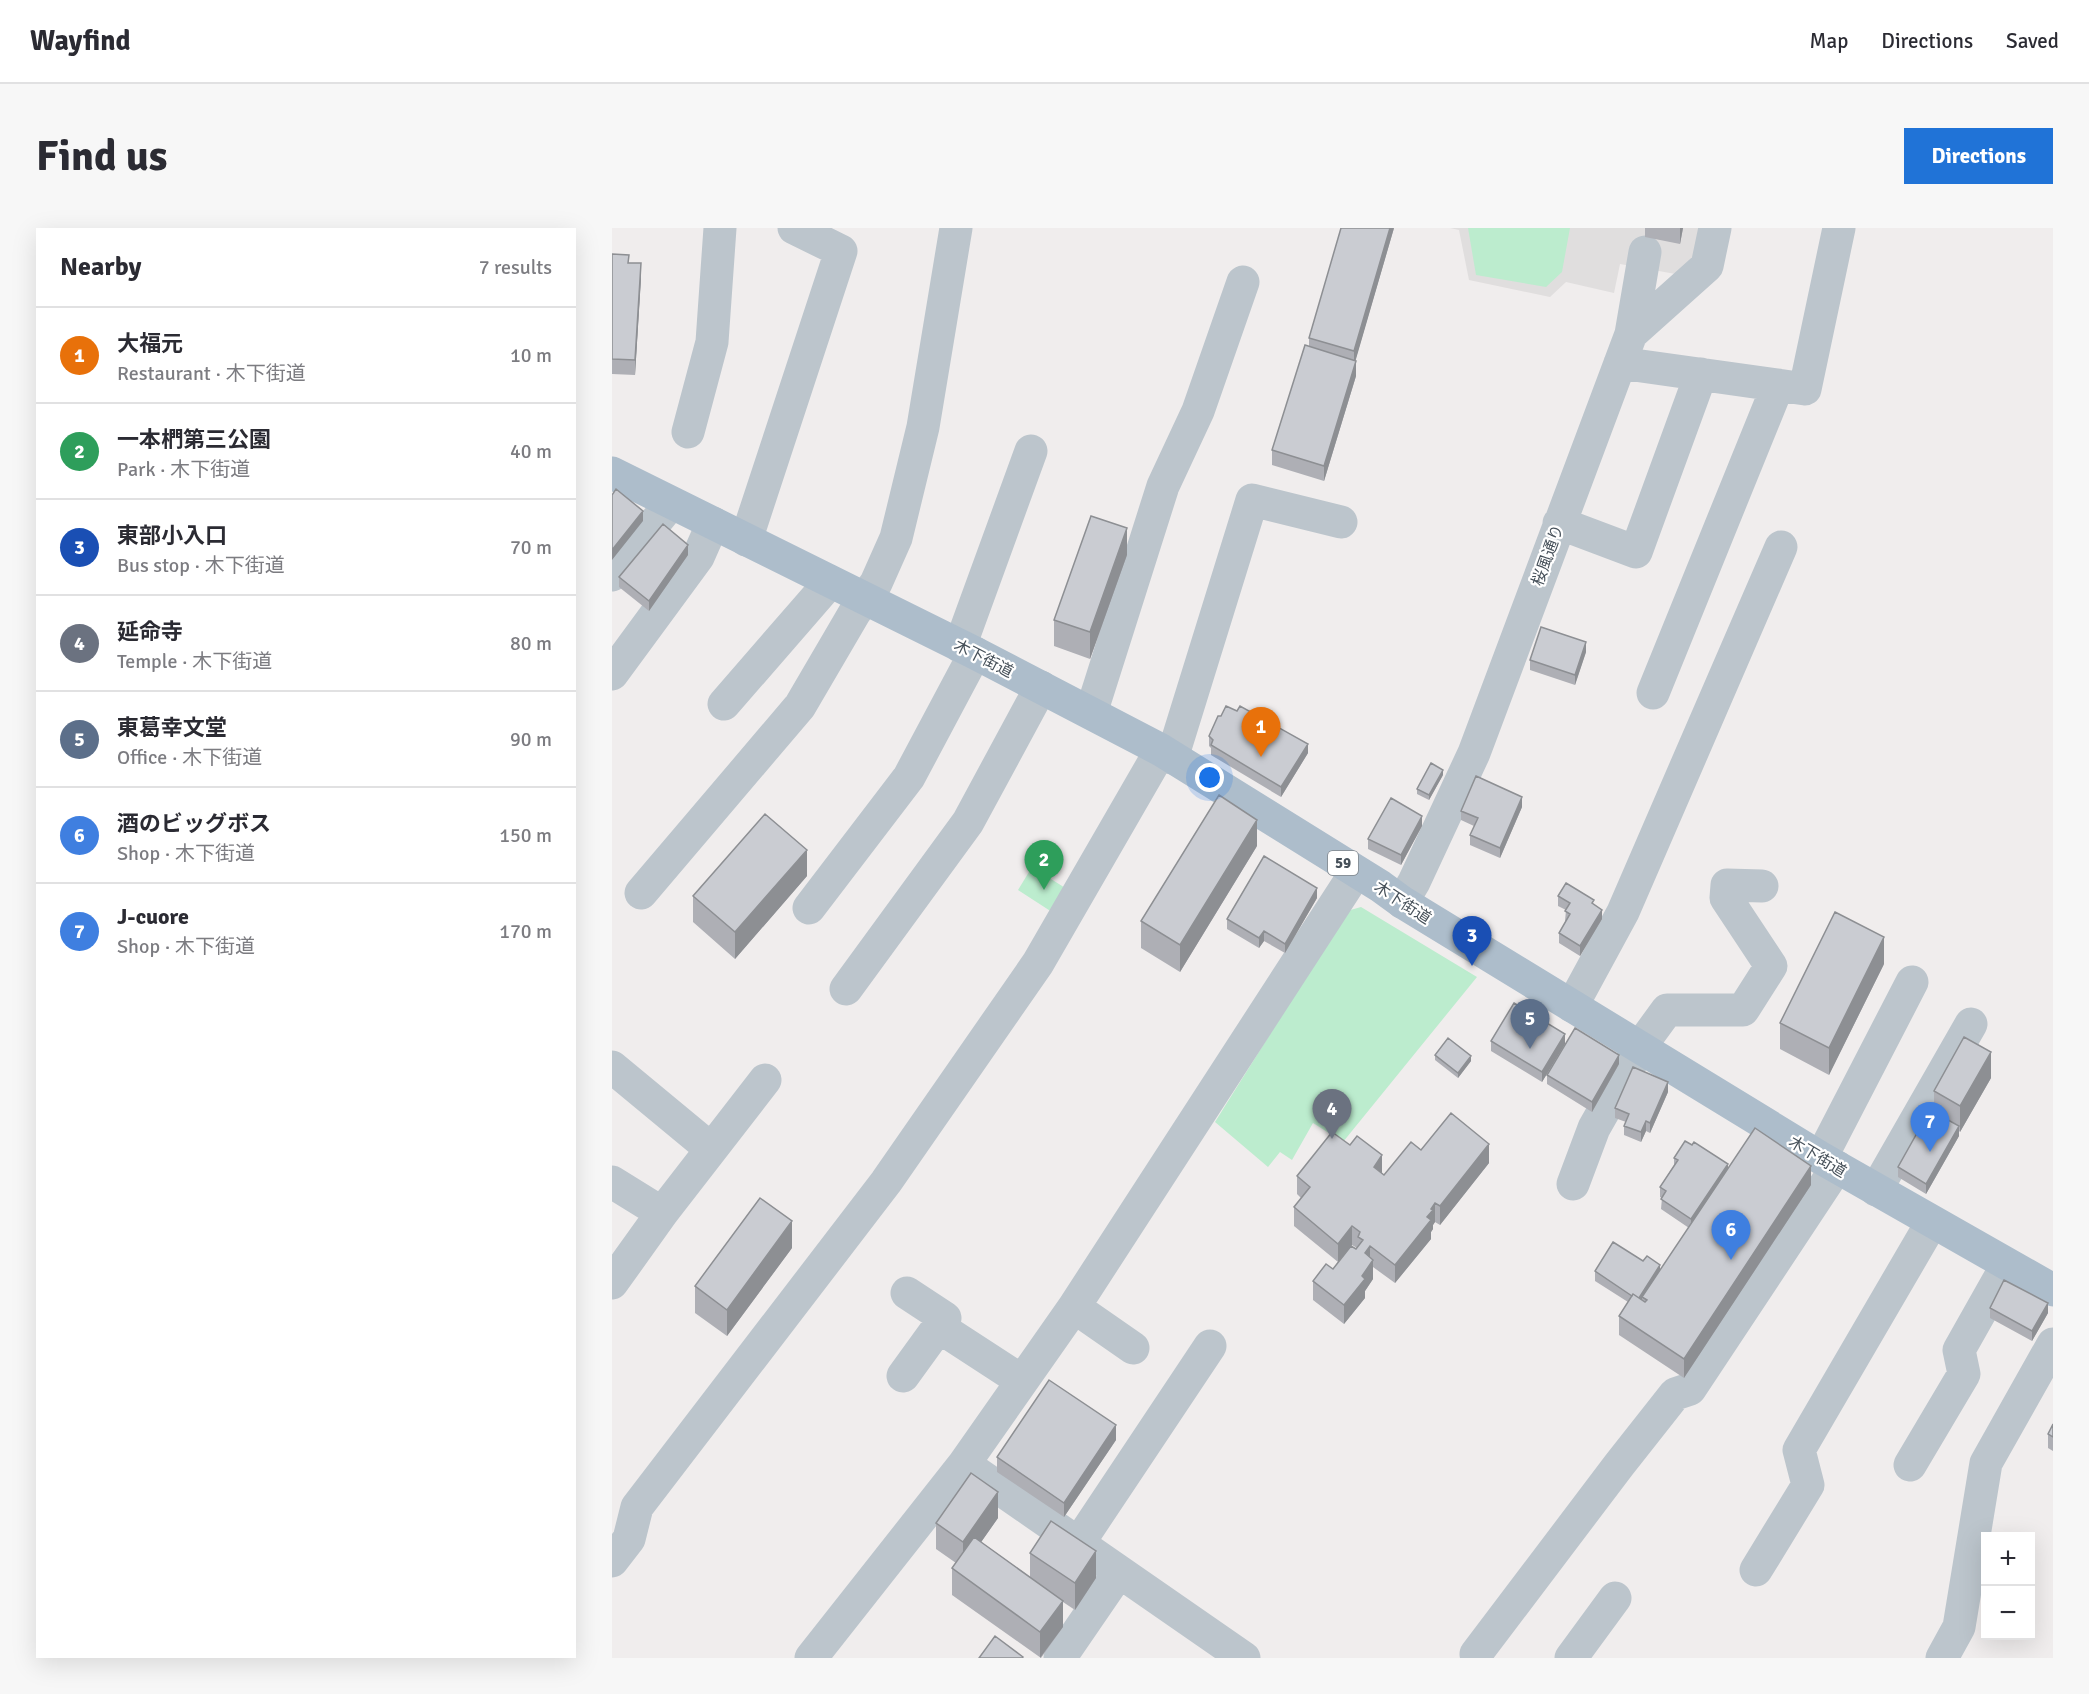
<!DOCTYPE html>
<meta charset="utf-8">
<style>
body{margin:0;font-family:Signika,"Noto Sans JP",sans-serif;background:#f7f7f7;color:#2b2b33}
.controls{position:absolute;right:18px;bottom:18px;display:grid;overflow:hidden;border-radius:0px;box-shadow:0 6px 24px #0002}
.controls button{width:54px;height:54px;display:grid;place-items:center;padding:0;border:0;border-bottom:2px solid #e1e1e2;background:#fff;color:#2b2b33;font:30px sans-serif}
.you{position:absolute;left:598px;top:550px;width:21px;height:21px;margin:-15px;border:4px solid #fff;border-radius:50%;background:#1a73e8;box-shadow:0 0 0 9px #1a73e833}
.badge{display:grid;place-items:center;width:39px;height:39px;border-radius:50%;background:#2073d7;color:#fff;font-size:20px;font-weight:700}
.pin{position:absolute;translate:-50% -50px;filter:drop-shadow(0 2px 3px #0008)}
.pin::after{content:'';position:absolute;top:32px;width:21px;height:18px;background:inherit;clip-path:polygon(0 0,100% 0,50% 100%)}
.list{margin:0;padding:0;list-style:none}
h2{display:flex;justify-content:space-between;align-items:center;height:78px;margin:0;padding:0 24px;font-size:26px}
h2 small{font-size:20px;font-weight:400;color:#7c7c81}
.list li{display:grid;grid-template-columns:39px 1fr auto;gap:18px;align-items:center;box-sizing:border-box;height:96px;padding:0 24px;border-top:2px solid #e1e1e2}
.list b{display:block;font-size:22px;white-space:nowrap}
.list p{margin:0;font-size:20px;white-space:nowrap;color:#7c7c81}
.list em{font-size:20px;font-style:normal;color:#7c7c81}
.map{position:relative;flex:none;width:1441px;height:1430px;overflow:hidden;border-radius:0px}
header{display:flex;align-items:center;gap:36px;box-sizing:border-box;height:84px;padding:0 30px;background:#fff;border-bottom:2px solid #e1e1e2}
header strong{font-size:28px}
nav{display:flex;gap:33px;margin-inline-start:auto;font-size:21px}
.intro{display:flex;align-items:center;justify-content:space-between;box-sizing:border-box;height:144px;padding:0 36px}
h1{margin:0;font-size:42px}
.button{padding:15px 27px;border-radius:0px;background:#2073d7;color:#fff;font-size:21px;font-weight:700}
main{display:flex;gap:36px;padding:0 36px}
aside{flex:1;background:#fff;border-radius:0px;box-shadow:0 6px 24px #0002}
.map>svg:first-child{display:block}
.education{fill:#e0dede}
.green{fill:#bcecce}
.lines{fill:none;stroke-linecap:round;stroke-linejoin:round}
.minor{stroke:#bcc5cc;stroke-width:33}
.major{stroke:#adbdcb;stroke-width:33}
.wall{fill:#aeafb5;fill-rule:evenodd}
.shaded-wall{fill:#8d8f93}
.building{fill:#caccd2;stroke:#8d8f93;stroke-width:1.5}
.labels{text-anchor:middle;stroke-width:4.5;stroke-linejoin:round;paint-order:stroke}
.shield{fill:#fff;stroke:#7e848b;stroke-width:1.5}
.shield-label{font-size:15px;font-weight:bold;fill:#465059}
.street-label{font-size:16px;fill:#465059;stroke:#fff}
</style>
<header>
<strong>Wayfind</strong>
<nav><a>Map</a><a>Directions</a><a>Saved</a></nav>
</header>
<div class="intro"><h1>Find us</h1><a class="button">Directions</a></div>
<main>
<aside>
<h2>Nearby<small>7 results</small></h2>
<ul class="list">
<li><span class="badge" style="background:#e8710a">1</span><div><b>大福元</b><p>Restaurant · 木下街道</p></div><em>10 m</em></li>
<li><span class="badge" style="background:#2e9e5b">2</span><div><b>一本椚第三公園</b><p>Park · 木下街道</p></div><em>40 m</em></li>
<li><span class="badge" style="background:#1a4fb4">3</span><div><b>東部小入口</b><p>Bus stop · 木下街道</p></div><em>70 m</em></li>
<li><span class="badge" style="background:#6b7280">4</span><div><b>延命寺</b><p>Temple · 木下街道</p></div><em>80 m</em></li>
<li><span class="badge" style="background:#5c6f8a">5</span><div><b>東葛幸文堂</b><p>Office · 木下街道</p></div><em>90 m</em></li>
<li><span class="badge" style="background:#3f7fe0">6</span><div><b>酒のビッグボス</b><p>Shop · 木下街道</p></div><em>150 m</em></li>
<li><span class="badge" style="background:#3f7fe0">7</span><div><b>J-cuore</b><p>Shop · 木下街道</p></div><em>170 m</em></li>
</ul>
</aside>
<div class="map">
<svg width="1441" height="1430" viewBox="0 0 1441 1430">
<rect width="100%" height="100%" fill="#f0eded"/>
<!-- education -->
<path class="education" d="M838,0H1102L1069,47L1008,36L1002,65L954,54L938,69L857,52L847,2Z"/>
<!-- green -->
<path class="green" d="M856,0H958L950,44L934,59L864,47Z
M420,639L458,663L443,686L406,662Z
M749,679L865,749L731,914L701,895L680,932L668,924L656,939L603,894L735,683Z"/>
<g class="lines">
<!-- minor -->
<path class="minor" d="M1019,106L1033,24
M1008,135L1193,161L1227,0
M76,204L100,114L108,0
M947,295L1024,324L1089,146
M134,312L229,23L182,0
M0,347L59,275
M348,418L419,223
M0,446L86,329L101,295
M1041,465L1166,157
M112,476L218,354
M479,485L551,258L586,183L631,54
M560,530L640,272L729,294
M29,665L188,478L243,384L264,355L284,310L311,199L344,0
M790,674L802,654L862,525L1019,106L1095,38L1103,0
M197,680L297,549L363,425
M234,761L356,594L429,459
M960,778L1011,684L1169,319
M0,839L99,921
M1209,930L1300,754
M0,954L50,985
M961,956L982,900L1028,819L1055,782H1131L1159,738L1114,670L1115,657L1150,658
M1264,962L1359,796
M0,1055L50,985L153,852
M462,1079L521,1120
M327,1099L410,1153
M291,1148L333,1090L295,1065
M352,1236L632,1430
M1298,1237L1352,1146L1347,1122L1395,1037
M466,1316L598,1118
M0,1333L17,1311L25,1279L274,954L426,735L549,522
M1144,1342L1196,1257L1187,1222L1320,994
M864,1426L1007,1237L1063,1166L1078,1161L1225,939
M199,1430L352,1236L462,1079L744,644
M448,1430L507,1344
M959,1430L1003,1370
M1330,1430L1347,1399L1374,1235L1441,1116"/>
<!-- major -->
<path class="major" d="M0,245L363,425L549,522L768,658L790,674L1209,930L1441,1062"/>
</g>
<!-- wall -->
<path class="wall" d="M782,0L743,133L744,148L712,253L660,237V222L697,119V110Z
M1033,0H1071L1068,16L1033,9Z
M0,26L17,35L29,50L23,147L0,146Z
M76,327L37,383L7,359V349Z
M515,327L478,431L442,418V392Z
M974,424L963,457L918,442V432Z
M609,488L696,525L669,569L599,527V520L597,518V508Z
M831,547L817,572L805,566V561Z
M910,579L888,630L858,617V607L862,598L849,592V583Z
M810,598L789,637L756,621V611Z
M645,618L568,744L529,720V693Z
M195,648L123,731L81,694V668Z
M946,668L982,677L990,691L968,728L947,715V705L954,693H953L954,682L946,678Z
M705,670L673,725L652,713L647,720L615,701V691Z
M1272,736L1217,847L1168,821V795Z
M879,813L953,816L930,854L879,823Z
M823,827L859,833L846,850L823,832Z
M1007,836L980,884L935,856V847Z
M1379,850L1348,904L1347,903V908L1314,966L1286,949V939L1322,884V863Z
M1056,864L1038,905L1034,903L1029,914L1012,907V898L1014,894L1003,890V880Z
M809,922L877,935L828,997L823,994L821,997V1001L819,1004V1011L783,1055L761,1039V1051L753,1063V1070L732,1096L701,1072V1053L721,1041L726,1034L682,998V979L689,970L685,966V948L770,945L772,947ZM740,1017L745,1020L744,1021L732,1028Z
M1062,930L1116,941L1199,957L1072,1150L1007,1107V1088L1016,1074L983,1053V1043L1031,1033L1048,1042L1077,1000L1049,981L1050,970L1048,969V959L1062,937Z
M180,1020L115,1108L83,1085V1058Z
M1378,1080L1436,1085L1420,1113L1378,1090Z
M1441,1196V1223L1436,1220V1206Z
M504,1212L452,1289L385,1244V1229Z
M386,1290L369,1314L418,1349V1325L484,1350L463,1382L451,1374V1399L429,1430L340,1367V1340L344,1335L324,1321V1295Z"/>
<!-- shaded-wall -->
<path class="shaded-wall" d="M778,0H782L742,138V123Z
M1068,0H1071L1068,16Z
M29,35V50L23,147V132Z
M744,133V148L712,253V238Z
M31,283V293L0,332V322Z
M515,300V327L478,431V404Z
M76,317V327L37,383V373Z
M974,414V424L963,457V447Z
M696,516V525L669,569V559Z
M831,542V547L817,572V567Z
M910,569V579L888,630V620Z
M810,588V598L789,637V627Z
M645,592V618L568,744V717Z
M195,622V648L123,731V704Z
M705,660V670L673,725V716Z
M990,682V691L968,728V718Z
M652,703V713L647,720V710Z
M1272,709V736L1217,847V820Z
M953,806V816L930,854V844Z
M1379,824V850L1348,904V878Z
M1007,827V836L980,884V874Z
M859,828V833L846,850V845Z
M1056,854V864L1038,905V895Z
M1034,893V903L1029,914V904Z
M1347,898V908L1314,966V956Z
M877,916V935L828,997V978Z
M770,927V946L762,939Z
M1116,936V946L1079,1001V991Z
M1199,938V957L1072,1150V1131Z
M823,975V994L821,997V1001L819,1004V1011L783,1055V1037L815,989L819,981Z
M180,993V1020L115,1108V1082Z
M740,998V1017L726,1034V1016Z
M758,1018V1037L761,1032V1051L753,1063V1070L732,1096V1077L750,1048L753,1025Z
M1048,1037V1047L1030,1069V1075L1026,1072Z
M1436,1075V1085L1420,1113V1103Z
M504,1197V1212L452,1289V1275Z
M386,1264V1290L351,1340V1314Z
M484,1323V1350L463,1382V1355Z
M451,1373V1399L428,1430V1404Z"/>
<!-- building -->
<path class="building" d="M729,0H778L742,123L697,110Z
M0,26L17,27L16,35H29L23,132L0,131Z
M693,117L744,133L712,238L660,222Z
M4,261L31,283L0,322V267Z
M479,288L515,300L478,404L442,392Z
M51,296L76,317L37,373L7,349Z
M929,399L974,414L963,447L918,432Z
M614,478L625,483L628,478L696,516L669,559L599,517L601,512L597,508L606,488H609Z
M819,535L831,542L817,567L805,561Z
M864,548L910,569L888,620L858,607L866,590L849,583Z
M607,567L645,592L568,717L529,693Z
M779,570L810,588L789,627L756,611Z
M153,586L195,622L123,704L81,668Z
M652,628L705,660L673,716L652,703L647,710L615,691Z
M954,655L982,672L980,675L990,682L968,718L947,705L958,686L953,683L958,675L946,668Z
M1223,684L1272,709L1217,820L1168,795Z
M902,775L953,806L930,844L879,813Z
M963,800L1007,827L980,874L935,847Z
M1352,809L1379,824L1348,878L1322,863Z
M836,810L859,828L846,845L823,827Z
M1021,839L1056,854L1038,895L1034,893L1029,904L1012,898L1017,886L1003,880Z
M1318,882L1347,898L1314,956L1286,939Z
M839,885L877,916L828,978L823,975L819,981L821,982L815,989L819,992L783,1037L758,1018L753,1025L761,1032L750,1048L753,1051L732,1077L701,1053L714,1036L721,1041L739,1018L744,1021L751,1012L746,1009L748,1004L740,998L726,1016L682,979L698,959L685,948L720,904L738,917L745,908L770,927L762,939L772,947L799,914L809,922Z
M1143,900L1199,938L1072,1131L1007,1088L1021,1066L1033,1074L1035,1072L1030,1069Z
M1073,913L1080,917L1082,914L1116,936L1079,991L1049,971L1054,963L1048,959L1066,932L1062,930Z
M148,970L180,993L115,1082L83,1058Z
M1001,1014L1031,1033L1035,1028L1048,1037L1027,1070L1021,1066L1020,1068L983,1043Z
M1392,1052L1436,1075L1420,1103L1378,1080Z
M437,1152L504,1197L452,1275L385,1229Z
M1441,1196V1209L1436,1206Z
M359,1245L386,1264L351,1314L324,1295Z
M439,1293L484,1323L463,1355L418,1325Z
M362,1309L451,1373L428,1404L340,1340Z
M383,1408L411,1429L410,1430H367Z"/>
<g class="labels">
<!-- shield labels -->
<rect class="shield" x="716" y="623" width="30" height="24" rx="4.5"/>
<g class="shield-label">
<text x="731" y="640">59</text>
</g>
<!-- street labels -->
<g class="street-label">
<text transform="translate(935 327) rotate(-70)" y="6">桜風通り</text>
<text transform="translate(372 430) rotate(27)" y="6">木下街道</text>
<text transform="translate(791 674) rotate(33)" y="6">木下街道</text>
<text transform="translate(1206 928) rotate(31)" y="6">木下街道</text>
</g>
</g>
</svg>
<div class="controls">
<button>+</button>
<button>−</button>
</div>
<div class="you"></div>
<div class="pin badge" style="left:649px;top:529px;background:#e8710a">1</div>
<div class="pin badge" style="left:432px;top:662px;background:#2e9e5b">2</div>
<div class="pin badge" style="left:860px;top:738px;background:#1a4fb4">3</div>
<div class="pin badge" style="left:720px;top:911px;background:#6b7280">4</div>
<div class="pin badge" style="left:918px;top:821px;background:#5c6f8a">5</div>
<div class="pin badge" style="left:1119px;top:1032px;background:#3f7fe0">6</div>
<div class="pin badge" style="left:1318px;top:924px;background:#3f7fe0">7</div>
</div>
</main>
